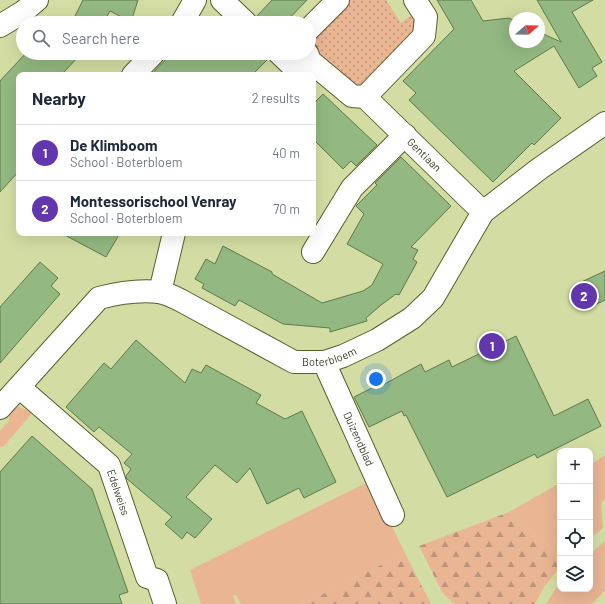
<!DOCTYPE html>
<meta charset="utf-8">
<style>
body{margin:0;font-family:Barlow,sans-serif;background:#f2f2f3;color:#1f2937}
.controls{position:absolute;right:12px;bottom:12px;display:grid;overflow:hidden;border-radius:8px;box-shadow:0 4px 16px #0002}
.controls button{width:36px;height:36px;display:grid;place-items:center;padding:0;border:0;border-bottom:1px solid #e0e1e3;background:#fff;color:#1f2937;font:20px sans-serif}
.compass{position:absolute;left:509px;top:12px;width:36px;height:36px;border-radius:50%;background:#fff;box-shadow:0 4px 16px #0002;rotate:70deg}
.you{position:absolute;left:376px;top:379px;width:14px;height:14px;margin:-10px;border:3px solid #fff;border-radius:50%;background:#1a73e8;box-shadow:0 0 0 6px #1a73e833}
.badge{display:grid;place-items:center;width:26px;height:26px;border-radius:50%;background:#6236ad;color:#fff;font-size:13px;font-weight:700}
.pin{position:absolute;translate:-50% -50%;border:2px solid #fff;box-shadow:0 1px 4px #0006}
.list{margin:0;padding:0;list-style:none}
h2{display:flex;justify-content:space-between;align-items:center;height:52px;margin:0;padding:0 16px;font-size:17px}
h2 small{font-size:13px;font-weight:400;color:#747a83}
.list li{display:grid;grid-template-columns:26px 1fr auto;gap:12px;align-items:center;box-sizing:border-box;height:56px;padding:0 16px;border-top:1px solid #e0e1e3}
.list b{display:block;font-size:15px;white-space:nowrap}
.list p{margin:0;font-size:13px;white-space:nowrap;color:#747a83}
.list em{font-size:13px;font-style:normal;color:#747a83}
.icon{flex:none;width:22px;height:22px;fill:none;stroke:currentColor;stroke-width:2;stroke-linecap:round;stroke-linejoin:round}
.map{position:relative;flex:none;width:605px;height:604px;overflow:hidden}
.search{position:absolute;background:#fff;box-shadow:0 4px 16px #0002;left:16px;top:16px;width:300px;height:44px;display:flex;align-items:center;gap:10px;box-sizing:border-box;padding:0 14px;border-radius:22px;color:#747a83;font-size:15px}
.panel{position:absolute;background:#fff;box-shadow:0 4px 16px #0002;left:16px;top:72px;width:300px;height:164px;border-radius:8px}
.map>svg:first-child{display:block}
.green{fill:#e9b593}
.forest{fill:url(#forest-firs)}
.park{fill:url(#park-dots)}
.building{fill:#93b881;stroke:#5c7a4c}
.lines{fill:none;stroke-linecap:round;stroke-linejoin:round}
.minor-casing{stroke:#585f2a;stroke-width:24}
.minor{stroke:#fff;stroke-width:22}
.labels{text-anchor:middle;stroke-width:3;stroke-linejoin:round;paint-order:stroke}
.street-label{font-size:11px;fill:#383c25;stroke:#f5fade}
</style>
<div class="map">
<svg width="605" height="604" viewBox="0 0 605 604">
<defs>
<pattern id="forest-firs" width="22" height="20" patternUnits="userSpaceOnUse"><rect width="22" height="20" fill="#e9b593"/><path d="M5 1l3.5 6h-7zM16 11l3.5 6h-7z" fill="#be9478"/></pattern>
<pattern id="park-dots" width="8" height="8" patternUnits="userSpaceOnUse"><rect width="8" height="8" fill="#e9b593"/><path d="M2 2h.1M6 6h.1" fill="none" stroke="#be9478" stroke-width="1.8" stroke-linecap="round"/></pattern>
</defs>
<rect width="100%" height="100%" fill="#d3dda3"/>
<!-- green -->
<path class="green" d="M19,407L33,412L4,446L0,447V431L9,421V411Z
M605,455V499L601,502L603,528L590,539V465Z
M370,481L405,553L303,604H241L236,595L233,596L236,604H201L190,570Z
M560,483V556L509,512Z
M605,541V590L592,604H546L560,582V589H590V554Z"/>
<!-- forest -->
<path class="forest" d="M509,512L560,556V567L544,587L535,604H454L442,592L419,546Z
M405,553L431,604H303Z"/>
<!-- park -->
<path class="park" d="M345,0H386L401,23L413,14L417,24L415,33L365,83L357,89C347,83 319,58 315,48C313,43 314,37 314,32Z"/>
<!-- building -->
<path class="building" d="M83,0H138L131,22L110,11L103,23H75L76,21L73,20Z
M272,0H307L285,23H262L256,17Z
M437,0H471L483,21L509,18L515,21V42H539V32L561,42L537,0H593L572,12L602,62L592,68L597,76L579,88L554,46L514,71L561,118L534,145L532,143L493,182L409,100L416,93L403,81L454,29Z
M26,53H87L85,58L80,55L61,75H19V171L0,192V81Z
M172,53H267L268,59L252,75H151Z
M323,94L377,145L356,166L351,161L343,169L313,139V104Z
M401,157L451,206L411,247L418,250L413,259L417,262L399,295L396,294L381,305L366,318L367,321L330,332V328L283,324L239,300L235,306L202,288L204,284L195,279L206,259L215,264L223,246L272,272V274L322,303L363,291L372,285L383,264L347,244L364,214L356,206L377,185L375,183Z
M61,233H120L106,257Z
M40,262L58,278L51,286L60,294L0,363V307Z
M605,271V300L586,309L575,285Z
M516,336L554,416L588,399L601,426L537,458L535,454L447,497L406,415L404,416L402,411L369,427L354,397L380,384L381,386L421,364L425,372L449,360L452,367Z
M136,340L185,383L192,369L201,373L206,365L261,395L256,403L285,419L302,411L336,482L304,498L299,488L267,504L250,468L237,483L215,465L186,497L212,519L195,538L187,532L182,539L165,524L172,517L126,478V476L131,469L124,463L132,454L99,427L94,432L66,407L104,363L111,369Z
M32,436L92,489L128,592L119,595L122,604H0V472Z"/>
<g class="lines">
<defs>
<g id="minor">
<path d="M222,0L246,23"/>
<path d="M182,23L195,0"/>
<path d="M0,26L23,12L37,0"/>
<path d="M309,29L338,0"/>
<path d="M279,53L300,73"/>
<path id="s1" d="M307,53L310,61L352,96L365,97L483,212"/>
<path d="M133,75L154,53"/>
<path d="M365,97L424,36L426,17L415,0"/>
<path d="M313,252L352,188L405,135"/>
<path d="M160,292L174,233"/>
<path id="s2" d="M325,362L328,371L393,515"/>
<path id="s3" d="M19,387L109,465L147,577L157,580L165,604"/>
<path id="s4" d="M0,408L99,298C118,293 140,290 159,292C166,293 174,297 180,300L294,362H325L343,356L377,340L412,318L433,298L483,212L539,169L605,123"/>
</g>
</defs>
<!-- minor casing -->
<use href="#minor" class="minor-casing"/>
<!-- minor -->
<use href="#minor" class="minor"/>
</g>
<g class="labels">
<!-- street labels -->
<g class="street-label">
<text dy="4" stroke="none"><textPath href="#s1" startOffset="159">Gentiaan</textPath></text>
<text dy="4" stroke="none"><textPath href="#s4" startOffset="397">Boterbloem</textPath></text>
<text dy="4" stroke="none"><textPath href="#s2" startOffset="84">Duizendblad</textPath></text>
<text dy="4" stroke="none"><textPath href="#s3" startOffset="148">Edelweiss</textPath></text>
</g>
</g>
</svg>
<div class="controls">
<button>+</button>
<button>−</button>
<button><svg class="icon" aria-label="locate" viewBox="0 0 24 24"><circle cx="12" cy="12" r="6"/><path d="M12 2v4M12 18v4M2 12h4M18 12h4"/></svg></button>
<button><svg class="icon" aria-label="layers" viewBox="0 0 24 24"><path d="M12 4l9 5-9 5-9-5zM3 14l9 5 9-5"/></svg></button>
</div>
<svg class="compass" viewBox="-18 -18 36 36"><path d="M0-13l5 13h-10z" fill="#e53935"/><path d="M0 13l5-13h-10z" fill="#747a83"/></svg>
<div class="you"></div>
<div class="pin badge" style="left:492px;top:346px">1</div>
<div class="pin badge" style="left:584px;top:296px">2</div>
<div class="search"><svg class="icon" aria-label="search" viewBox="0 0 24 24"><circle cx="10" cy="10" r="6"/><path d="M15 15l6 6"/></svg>Search here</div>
<section class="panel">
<h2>Nearby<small>2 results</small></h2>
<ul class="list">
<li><span class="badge">1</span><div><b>De Klimboom</b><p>School · Boterbloem</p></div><em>40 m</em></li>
<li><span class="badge">2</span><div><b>Montessorischool Venray</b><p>School · Boterbloem</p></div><em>70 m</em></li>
</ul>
</section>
</div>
